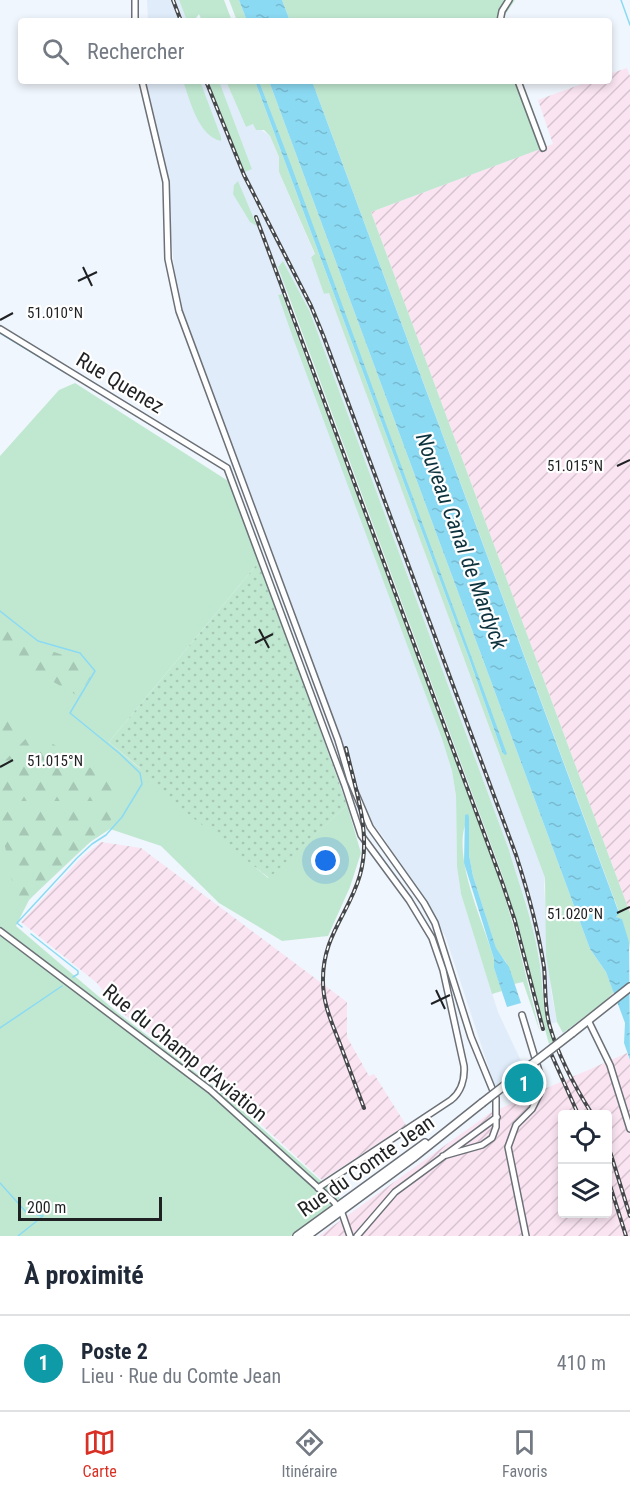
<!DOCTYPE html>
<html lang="fr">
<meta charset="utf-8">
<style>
body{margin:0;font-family:"Roboto Condensed",sans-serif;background:#f2f2f3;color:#1f2937}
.controls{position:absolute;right:18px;bottom:18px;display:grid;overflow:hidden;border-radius:6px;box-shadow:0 3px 9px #0003}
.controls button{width:54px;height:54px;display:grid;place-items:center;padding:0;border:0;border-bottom:2px solid #e0e1e3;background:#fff;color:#1f2937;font:30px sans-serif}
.scale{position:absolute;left:18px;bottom:15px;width:144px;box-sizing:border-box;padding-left:6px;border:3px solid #1f2123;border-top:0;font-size:16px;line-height:21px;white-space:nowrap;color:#1f2123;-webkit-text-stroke:4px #fff;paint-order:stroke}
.you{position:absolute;left:326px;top:861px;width:21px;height:21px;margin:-15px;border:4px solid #fff;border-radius:50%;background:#1a73e8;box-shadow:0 0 0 9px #1a73e833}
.badge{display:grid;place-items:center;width:39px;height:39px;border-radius:50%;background:#d93025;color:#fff;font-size:20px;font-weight:700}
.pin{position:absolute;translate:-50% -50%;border:3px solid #fff;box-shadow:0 2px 6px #0006}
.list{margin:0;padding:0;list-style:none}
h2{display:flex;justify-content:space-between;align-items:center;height:78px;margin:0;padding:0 24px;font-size:26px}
h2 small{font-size:20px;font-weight:400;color:#747a83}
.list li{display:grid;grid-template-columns:39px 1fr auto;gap:18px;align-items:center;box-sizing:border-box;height:96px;padding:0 24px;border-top:2px solid #e0e1e3}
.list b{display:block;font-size:22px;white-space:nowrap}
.list p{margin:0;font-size:20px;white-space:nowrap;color:#747a83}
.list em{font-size:20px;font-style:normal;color:#747a83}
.icon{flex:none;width:33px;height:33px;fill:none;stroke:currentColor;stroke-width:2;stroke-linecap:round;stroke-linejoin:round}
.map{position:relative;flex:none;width:630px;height:1236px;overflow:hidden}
.search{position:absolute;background:#fff;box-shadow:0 3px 9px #0003;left:18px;right:18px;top:18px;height:66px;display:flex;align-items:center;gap:15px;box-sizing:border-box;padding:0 21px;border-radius:6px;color:#747a83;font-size:22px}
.sheet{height:174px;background:#fff}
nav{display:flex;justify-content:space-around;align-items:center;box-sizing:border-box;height:84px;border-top:2px solid #e0e1e3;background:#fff;font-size:16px;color:#747a83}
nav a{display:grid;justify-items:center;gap:3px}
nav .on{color:#d93025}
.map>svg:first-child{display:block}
.built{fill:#e0ecf9}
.industrial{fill:url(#industrial-furrows);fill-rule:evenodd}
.grass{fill:#c0e8d1}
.forest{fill:url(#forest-firs)}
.garden{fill:url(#garden-dots)}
.water{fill:url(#water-ripples)}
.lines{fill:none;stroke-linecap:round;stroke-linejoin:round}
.stream{stroke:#8bdaf4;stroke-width:1.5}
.minor-casing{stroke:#6c7177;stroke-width:8}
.major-casing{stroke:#6c7177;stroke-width:10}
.minor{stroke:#fff;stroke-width:5}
.major{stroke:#fff;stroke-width:7}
.rail-casing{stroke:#46484b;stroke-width:4}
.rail{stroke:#fff;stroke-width:1.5;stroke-dasharray:4.5;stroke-linecap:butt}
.major-bridge-casing{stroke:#6c7177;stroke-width:10;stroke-linecap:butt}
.major-bridge{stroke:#fff;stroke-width:7}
.ticks{fill:none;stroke:#1f2123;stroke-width:2}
.labels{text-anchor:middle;stroke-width:4.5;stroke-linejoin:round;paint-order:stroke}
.street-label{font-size:21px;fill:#1f2123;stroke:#fff}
.water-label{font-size:22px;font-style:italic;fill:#0d333e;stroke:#fff}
.ticks-label{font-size:15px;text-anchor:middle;fill:#1f2123;stroke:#fff;stroke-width:4.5;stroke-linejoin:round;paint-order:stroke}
</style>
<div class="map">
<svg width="630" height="1236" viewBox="0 0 630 1236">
<defs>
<pattern id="industrial-furrows" width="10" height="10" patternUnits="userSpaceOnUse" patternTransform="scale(1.5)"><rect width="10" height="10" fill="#fae4f2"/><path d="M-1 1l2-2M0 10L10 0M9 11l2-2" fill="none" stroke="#d6c3cf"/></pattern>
<pattern id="forest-firs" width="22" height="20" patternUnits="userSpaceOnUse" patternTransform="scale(1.5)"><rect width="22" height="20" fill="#c0e8d1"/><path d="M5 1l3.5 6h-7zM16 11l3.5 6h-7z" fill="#a5c7b3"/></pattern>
<pattern id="garden-dots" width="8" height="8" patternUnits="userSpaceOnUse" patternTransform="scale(1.5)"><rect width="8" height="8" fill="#c0e8d1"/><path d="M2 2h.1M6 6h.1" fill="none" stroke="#a5c7b3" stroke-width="1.8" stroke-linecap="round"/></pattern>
<pattern id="water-ripples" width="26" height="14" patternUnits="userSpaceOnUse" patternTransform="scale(1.5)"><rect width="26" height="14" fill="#8bdaf4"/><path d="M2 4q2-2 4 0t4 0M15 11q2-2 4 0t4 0" fill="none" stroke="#78bbd1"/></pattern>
</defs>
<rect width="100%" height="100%" fill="#f0f6fd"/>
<!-- built -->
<path class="built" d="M147,0H179L187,21H148Z
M152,81H208L231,141L252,169L219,81H226L246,127L253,124L270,136L279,157V172L315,255L311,256L325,294L329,292L545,878L544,886L551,991L557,1022L547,1025L539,954L529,913L509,850L310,312L283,261L278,267L287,291L279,295L442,739L452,771L456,796L457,867L461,894L498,1012L523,1065L495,1087L446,938L423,896L397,861L384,838L370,820L187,327L177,295L175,280L166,168L145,83Z"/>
<!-- industrial -->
<path class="industrial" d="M627,68L630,76V913L371,212L553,144L538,100L590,81H609V74Z
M101,842L141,848L347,1002V1037L369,1076L374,1074L406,1125L322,1180L242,1107L239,1094L226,1092L117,1009L97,983L21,922L80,859Z
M627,1053L630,1060V1236H319L490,1113ZM562,1114H608V1214H562Z"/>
<!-- grass -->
<path class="grass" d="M179,0H224L232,21H202L199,14L196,18L197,21H187Z
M229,0H239L247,21H237Z
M282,0H515L505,15V21H290Z
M183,81H200L221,137V141C198,136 190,100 183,81Z
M208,81H219L252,169L245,172L231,141Z
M226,81H255L470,661L502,752L506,754L259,81H269L590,949L606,972L614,992L604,1002L563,1033L557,1022L546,956L545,878L329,293L324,294L311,257L315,254L279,172V157L270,136L264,130H256L253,124L246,127Z
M312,81H521L546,147L371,212L630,913V950L629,942L616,916L619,912Z
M238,181L257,226L250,222L233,194L234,185Z
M283,261L310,312L509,850C519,884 532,918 538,953C544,983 541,1013 553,1041L549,1044L503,877L278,267Z
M282,294L500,881L514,928L540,1032L523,982L514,984L506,962L496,949L473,876L469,855V817C448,850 484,923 494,959V968L502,991L492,994L461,894L457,867L456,796L452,771L442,739L293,338L278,295Z
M75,383L236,486L263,557L109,742L268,878L347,805L361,853L350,887L328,936L282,941L219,903L161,846L110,829L78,850L29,900L16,926L118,1013L225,1095L340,1198L291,1236H0V456L59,390Z"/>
<!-- forest -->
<path class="forest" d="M0,616L34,645L83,662L93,673L78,696L43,676L0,656Z
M0,715L21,727L0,752Z
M33,731L123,789L111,801H0V766Z
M114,805V816L103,830L18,910L0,822V812Z"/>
<!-- garden -->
<path class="garden" d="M263,557L287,638L347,805L269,878L144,779L140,768L109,742Z"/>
<!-- water -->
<path class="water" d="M239,0H282L290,21H247Z
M255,81H259L291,165L507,754L505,755L502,752L470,661Z
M269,81H312L619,913L616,917L622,919L629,942L630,1060L624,1043L625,1023L606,972L590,949Z
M468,814L469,817V855L473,876L496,948L509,967L521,1003L507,1007L494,968V959L464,863L465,815Z"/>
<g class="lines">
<!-- stream -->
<path class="stream" d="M621,0L630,25
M0,333L66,373
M0,611L38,641L80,653L95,671L70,713L119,753L140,773L142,784L122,817L106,835L92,844L77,858L17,923L22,927
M31,934L78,971V974L73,977
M0,1028L62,986
M0,1183L26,1212L43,1216L18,1236"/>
<defs>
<path id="minor" d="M135,0V21
M500,21L502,11L509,0
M142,81L166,182L168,259L179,311L338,740L350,780L370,827L424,903L435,923L471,1037L496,1098V1127L492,1138L482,1145L443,1156
M518,81L543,148
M0,329L227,468L345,786L361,835L409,900L432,938L443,970L464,1066C465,1079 461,1092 451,1100L318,1188
M0,931L210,1090L334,1202L342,1213L350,1236
M522,1015L542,1081L540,1093L532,1109L516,1125L508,1147L526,1236
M588,1020L610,1065L630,1129
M357,1236L395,1192L497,1117"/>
<path id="major" d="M572,1033L630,987
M297,1236L425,1143
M307,1236L413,1158L482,1103"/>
</defs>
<!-- minor casing -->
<use href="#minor" class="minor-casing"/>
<!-- major casing -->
<use href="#major" class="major-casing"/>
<!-- minor -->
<use href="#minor" class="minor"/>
<!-- major -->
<use href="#major" class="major"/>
<defs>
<path id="rail" d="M173,0L181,21
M206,81L244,175L311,306L323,335L516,855C528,892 538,929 544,967C546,987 544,1008 550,1027C559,1058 575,1087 592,1114
M256,217L502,882L515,921L543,1029
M346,748C355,789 372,833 360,875C349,914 322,936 323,982C323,1004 332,1023 340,1044C348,1065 356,1087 364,1108
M549,1049L578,1114
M608,1145L630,1216
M608,1179L626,1236"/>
</defs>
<!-- rail casing -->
<use href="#rail" class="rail-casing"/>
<!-- rail -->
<use href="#rail" class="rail"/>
<defs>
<path id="major-bridge" d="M482,1103L572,1033"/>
</defs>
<!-- major-bridge casing -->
<use href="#major-bridge" class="major-bridge-casing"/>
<!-- major-bridge -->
<use href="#major-bridge" class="major-bridge"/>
</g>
<!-- ticks -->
<path class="ticks" d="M83,267L92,286M78,281L97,272M0,320L13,313M617,466L630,460M259,629L269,648M255,643L273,634M0,767L13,760M617,913L630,907M436,990L445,1009M431,1004L450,995"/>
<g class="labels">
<!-- street labels -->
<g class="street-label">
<text transform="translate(120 383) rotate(31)" y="7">Rue Quenez</text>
<text transform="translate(185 1053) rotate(39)" y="7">Rue du Champ d'Aviation</text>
<text transform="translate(366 1166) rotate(-35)" y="7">Rue du Comte Jean</text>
</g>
<!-- water labels -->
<g class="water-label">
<text transform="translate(462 541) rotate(70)" y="8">Nouveau Canal de Mardyck</text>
</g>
</g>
<g class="ticks-label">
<text x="55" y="318">51.010°N</text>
<text x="575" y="471">51.015°N</text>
<text x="55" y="766">51.015°N</text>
<text x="575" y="919">51.020°N</text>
</g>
</svg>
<div class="controls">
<button><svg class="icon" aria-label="locate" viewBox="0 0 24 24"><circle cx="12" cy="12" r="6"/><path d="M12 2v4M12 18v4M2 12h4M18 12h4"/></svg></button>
<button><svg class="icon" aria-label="layers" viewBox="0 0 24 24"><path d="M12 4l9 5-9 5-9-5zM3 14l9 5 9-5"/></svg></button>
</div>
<div class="scale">200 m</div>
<div class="you"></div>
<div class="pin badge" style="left:524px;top:1083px;background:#0f9aa8">1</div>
<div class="search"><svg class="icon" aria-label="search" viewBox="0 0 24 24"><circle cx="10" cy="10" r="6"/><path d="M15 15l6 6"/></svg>Rechercher</div>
</div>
<section class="sheet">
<h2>À proximité<small></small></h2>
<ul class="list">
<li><span class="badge" style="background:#0f9aa8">1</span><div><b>Poste 2</b><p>Lieu · Rue du Comte Jean</p></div><em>410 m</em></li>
</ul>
</section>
<nav>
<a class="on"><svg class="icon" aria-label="map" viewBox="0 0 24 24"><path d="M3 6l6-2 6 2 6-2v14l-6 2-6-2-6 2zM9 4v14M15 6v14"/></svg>Carte</a>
<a><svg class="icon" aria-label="directions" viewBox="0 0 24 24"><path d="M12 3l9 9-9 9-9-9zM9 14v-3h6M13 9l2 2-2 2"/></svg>Itinéraire</a>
<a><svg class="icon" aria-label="saved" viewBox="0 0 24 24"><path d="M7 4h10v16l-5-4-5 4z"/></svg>Favoris</a>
</nav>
